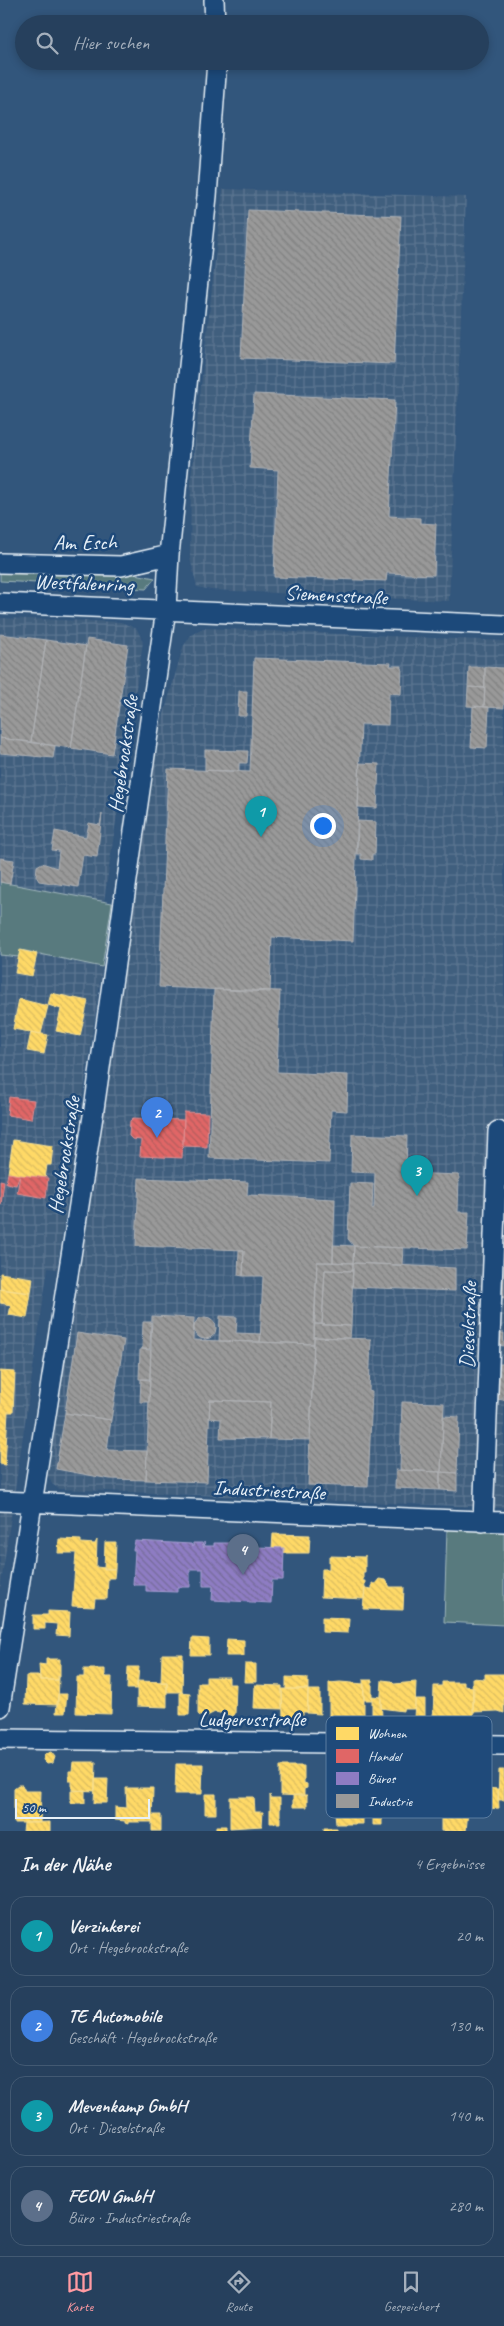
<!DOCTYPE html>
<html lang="de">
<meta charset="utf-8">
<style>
body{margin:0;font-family:Caveat,sans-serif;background:#2e4763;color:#f1f3f6}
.scale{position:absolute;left:15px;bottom:12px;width:135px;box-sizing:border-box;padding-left:5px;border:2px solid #e8f1f8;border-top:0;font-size:14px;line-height:18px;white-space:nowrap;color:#e8f1f8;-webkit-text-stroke:4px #1f4a7a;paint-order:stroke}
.you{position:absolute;left:322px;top:825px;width:18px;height:18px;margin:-12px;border:4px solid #fff;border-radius:50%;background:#1a73e8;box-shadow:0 0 0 8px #1a73e833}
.badge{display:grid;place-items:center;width:32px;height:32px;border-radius:50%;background:#ff9aa2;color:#fff;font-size:16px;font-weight:700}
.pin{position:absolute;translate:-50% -41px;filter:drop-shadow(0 1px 2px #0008)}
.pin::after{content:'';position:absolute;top:26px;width:18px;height:15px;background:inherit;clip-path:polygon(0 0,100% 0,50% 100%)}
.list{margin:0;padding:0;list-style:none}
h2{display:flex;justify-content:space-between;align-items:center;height:65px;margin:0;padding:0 20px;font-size:21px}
h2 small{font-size:16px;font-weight:400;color:#a4afbc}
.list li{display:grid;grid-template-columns:32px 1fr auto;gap:15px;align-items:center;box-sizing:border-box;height:80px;margin:0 10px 10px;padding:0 10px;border:1px solid #425972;border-radius:15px}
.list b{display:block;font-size:19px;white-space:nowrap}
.list p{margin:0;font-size:16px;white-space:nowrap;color:#a4afbc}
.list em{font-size:16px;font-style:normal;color:#a4afbc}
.icon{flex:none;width:28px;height:28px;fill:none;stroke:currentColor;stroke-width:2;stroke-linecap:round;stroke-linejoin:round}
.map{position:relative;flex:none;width:504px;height:1831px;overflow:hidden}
.search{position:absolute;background:#26405d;box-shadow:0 2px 8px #0003;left:15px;right:15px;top:15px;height:55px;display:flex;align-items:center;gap:12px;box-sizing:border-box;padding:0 18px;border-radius:28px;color:#a4afbc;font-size:19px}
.sheet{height:425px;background:#26405d}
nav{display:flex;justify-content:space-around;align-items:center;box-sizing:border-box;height:70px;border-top:1px solid #425972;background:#26405d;font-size:14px;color:#a4afbc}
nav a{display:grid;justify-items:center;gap:2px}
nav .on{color:#ff9aa2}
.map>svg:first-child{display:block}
.industrial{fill:url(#industrial-grid)}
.green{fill:#597a7e;stroke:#a0b6bb}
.homes{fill:url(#homes-back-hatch);stroke:#f8e092}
.shops{fill:url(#shops-back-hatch);stroke:#e29092}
.offices{fill:url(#offices-back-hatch);stroke:#a99fd3}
.industry{fill:url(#industry-back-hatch);stroke:#b1b3b6}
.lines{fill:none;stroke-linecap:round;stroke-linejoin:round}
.minor-casing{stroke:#e8f1f8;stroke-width:22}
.minor{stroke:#1f4a7a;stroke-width:19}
.labels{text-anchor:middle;stroke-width:5;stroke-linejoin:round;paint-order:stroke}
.street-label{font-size:21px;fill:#e8f1f8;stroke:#1f4a7a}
.key{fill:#1f4a7a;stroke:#5b7ca0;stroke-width:1}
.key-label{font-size:14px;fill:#e8f1f8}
</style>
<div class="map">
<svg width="504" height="1831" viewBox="0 0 504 1831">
<defs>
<pattern id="industrial-grid" width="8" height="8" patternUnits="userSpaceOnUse" patternTransform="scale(1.25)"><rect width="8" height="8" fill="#405e7e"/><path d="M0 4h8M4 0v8" fill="none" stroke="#5c7691"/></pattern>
<pattern id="homes-back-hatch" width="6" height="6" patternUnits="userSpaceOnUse" patternTransform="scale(1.25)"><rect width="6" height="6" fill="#ffd966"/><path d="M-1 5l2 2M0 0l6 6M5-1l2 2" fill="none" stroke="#dabc60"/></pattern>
<pattern id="shops-back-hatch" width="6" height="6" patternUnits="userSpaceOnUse" patternTransform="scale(1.25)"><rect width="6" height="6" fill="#e06666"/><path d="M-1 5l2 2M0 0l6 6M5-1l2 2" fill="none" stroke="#b25d5e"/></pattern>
<pattern id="offices-back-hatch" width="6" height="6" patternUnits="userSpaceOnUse" patternTransform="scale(1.25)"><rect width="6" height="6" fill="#8e7cc3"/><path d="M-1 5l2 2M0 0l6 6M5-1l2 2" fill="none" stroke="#756a99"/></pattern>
<pattern id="industry-back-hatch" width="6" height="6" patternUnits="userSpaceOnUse" patternTransform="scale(1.25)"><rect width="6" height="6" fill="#999"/><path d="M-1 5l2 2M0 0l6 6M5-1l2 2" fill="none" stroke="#808181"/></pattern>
</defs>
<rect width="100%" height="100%" fill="#32567c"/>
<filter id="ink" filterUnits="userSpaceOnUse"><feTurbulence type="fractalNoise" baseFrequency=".02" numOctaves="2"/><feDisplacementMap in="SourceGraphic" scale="10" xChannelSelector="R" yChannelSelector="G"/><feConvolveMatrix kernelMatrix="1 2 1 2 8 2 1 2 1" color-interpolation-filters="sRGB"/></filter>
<g filter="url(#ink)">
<!-- industrial -->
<path class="industrial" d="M223,189L466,197L449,601L211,590L197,587L190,558L191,477Z
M0,618L121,622L137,629L143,642L104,901L112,903L57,1269L48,1268L0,1590Z
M204,628L504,641V1508L59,1489L52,1484L48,1475L160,728L183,647L191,635Z"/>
<!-- green -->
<path class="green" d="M0,569L135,574L155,578L146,589L0,581Z
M0,882L112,903L102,967L21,950L19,957L0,955Z
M447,1529L504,1531V1625L444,1622Z"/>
<!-- homes -->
<path class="homes" d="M20,950L37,954L32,976L15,973Z
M51,993L88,1001L80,1036L56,1031L61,1009L48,1005Z
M19,999L48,1006L41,1034L13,1029Z
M31,1032L48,1035L44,1054L27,1051Z
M13,1140L53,1146L51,1165H47L45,1179L8,1173Z
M0,1273L33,1278L31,1293L0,1289Z
M0,1289L31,1293L27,1318L9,1315L11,1305L0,1303Z
M0,1371L15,1372L13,1412H8L5,1465L0,1464Z
M273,1534L310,1535L309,1553H284V1548H272Z
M59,1539L81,1540V1543L95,1544L97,1540L96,1567L115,1569L114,1578H108L107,1599H95L94,1607L72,1606L76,1553H58Z
M105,1542H116L115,1569H104Z
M365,1555V1572H363V1581H365L364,1599L321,1597L322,1569H329V1556L365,1557Z
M379,1579L386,1580L390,1587H404L403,1610L363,1609L365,1588L372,1589V1583L375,1584Z
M48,1611L70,1612L69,1636L56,1635L57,1624L45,1623V1629H33V1615H48Z
M322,1617L349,1618L348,1633L322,1632Z
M192,1638L209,1639V1655H191Z
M227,1639L244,1640V1656H226Z
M162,1654H183L182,1692H167V1682L161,1683Z
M46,1659H60V1677L58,1676V1680H40L39,1664L46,1665Z
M245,1664H256V1682H244Z
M128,1667H139L137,1689H127Z
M84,1669H105V1677H112L111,1714L76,1713L77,1677H84Z
M485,1674H504V1713L498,1711L473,1712L472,1678L485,1679Z
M26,1676H40V1680H58L59,1677L58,1705L25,1704Z
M206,1677H229V1684H236L235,1714L233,1716L215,1712L207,1716H200L198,1714V1683H206Z
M286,1677L308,1678V1689H286Z
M363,1680H372V1700H364Z
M382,1680L391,1681L394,1684L416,1682L415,1709H403V1711L380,1708Z
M137,1681L167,1682V1707L137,1706Z
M340,1682L364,1684V1717L329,1718V1683Z
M442,1682H464V1686L474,1687L473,1721L456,1720V1719L433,1720L434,1686H442Z
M255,1685L282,1686V1709L254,1708Z
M282,1689H308V1712H303V1717H283Z
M308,1690H320V1714L307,1713Z
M180,1692L190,1693L189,1715H180Z
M58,1694H67L65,1713H56Z
M372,1696L381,1697L382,1718H372Z
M415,1699H425V1719H414Z
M51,1752L55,1757L53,1763L47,1764L43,1760L45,1754Z
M73,1762H96L95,1791L72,1790V1781H69V1771H72Z
M176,1764H203L202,1794H175Z
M280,1766H304V1783L307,1784V1788L304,1789V1796L280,1795Z
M499,1770H504V1800H498Z
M95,1779H108L107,1803H94Z
M18,1785H22L25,1791H41L40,1823H14V1788Z
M126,1788H153L152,1822H128V1824L125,1823V1821L115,1820V1807L127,1808Z
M485,1788L498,1789L499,1808L485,1809Z
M85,1790V1803H71V1791Z
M205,1794H216V1814H205Z
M337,1794H363V1824H336L335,1813Z
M270,1795L271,1798H280V1823H270Z
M293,1795H307V1807H293Z
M442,1796H466L469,1801L466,1831H441V1817L438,1816Z
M230,1797H254L255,1812H263L262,1826L230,1828Z
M373,1803H382V1825H373Z
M152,1815H161V1831H152Z
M50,1822V1831H23L24,1823Z
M216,1826H226V1831H216Z
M324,1828H337V1831H324Z"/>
<!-- shops -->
<path class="shops" d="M9,1097L34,1100L31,1119L7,1115Z
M184,1112L208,1113L207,1147L183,1146Z
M133,1118L184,1120L182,1158L140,1156L141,1140L132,1139L129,1136L130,1121Z
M8,1173L20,1175L16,1185L6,1183Z
M20,1175L48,1178L46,1198L17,1193Z
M0,1180L4,1181L1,1205L0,1204Z"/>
<!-- offices -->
<path class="offices" d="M135,1541L191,1544L193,1547V1543H202L204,1548V1542L205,1546H214V1543H229V1546L284,1548L283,1580H272L271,1603L212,1600L213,1586H203V1569H190V1587H177V1592L146,1591V1585H133L135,1550H133Z"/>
<!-- industry -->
<path class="industry" d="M248,210L401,216L394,364L241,358Z
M254,394L395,400L389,516L420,518V523L436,524L434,575L387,573L386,581L274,577L278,470L250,468Z
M0,634L46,640L31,742L0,738Z
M87,639L128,645L112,754L71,748Z
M46,640L86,646L71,748L31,742Z
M254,658L391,663L390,666H402L401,694L389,693L388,725L361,724L353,941L272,937L270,992L159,987L168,769L250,772Z
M469,667H485V688L468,687Z
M485,667L504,668V708L484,707Z
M468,687L485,688L484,707L467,706Z
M239,691H247L246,716H238Z
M473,706L489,707L487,748L471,747Z
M0,738L55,746L53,758L0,753Z
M205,750L248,751L247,763H239V771L205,770Z
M360,763L379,764L377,808L358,807Z
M102,814L97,857L83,855L78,887L39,881L36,876L37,866L42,863L57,868L59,851L52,850L55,831L86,837L89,823L100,825Z
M358,821L376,822L375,854H372V860L361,859V854H357Z
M0,858L14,860L10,884L0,882Z
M214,989L280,991L277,1072L348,1075L347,1111L331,1110L329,1163L209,1158Z
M352,1134L407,1136L406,1173L459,1175L458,1212H469L467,1250L354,1246L348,1239L350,1183L373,1184L372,1209L374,1208L375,1173L351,1172Z
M139,1178L248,1182L247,1195L335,1199L333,1262H317L314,1344L260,1342L263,1276H243L244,1250L136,1246Z
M504,1227V1298L501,1297Z
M333,1245L354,1246L353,1263L333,1262Z
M354,1246L403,1248L402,1265L353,1263Z
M239,1250H244L243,1276L238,1275Z
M317,1262L353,1263V1271L325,1270L322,1324H314Z
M353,1263L455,1268V1291L352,1287Z
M325,1270L353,1271L351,1326L322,1325Z
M152,1316L194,1318L193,1340L314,1344L310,1440L269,1439L271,1402L210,1400L207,1482L146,1480Z
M220,1316L237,1317L236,1333L261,1334L260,1342L219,1341Z
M194 1328a11 11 0 1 1 22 0a11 11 0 1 1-22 0Z
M143,1322H151L150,1349H142Z
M314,1324L351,1326L350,1338L314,1337Z
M77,1333L124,1340L111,1420L65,1413Z
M499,1333H504V1346L498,1345Z
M314,1337L371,1339L369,1391L372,1392L368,1487L308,1485Z
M140,1349L151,1350L150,1379H139Z
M498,1364H504V1400L496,1399Z
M141,1379L150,1380L149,1402H140Z
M210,1400L271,1402L269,1439L220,1438L221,1419L209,1418Z
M402,1402L444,1403L441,1472L400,1470Z
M65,1413L111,1420L107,1450L147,1451L146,1480L110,1479L56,1469Z
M443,1416L459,1417L457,1473L441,1472Z
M396,1470L440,1472V1490L395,1488Z
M440,1472L457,1473V1491L440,1490Z"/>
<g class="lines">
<defs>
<path id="minor" d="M214,0L215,24
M0,563L121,566L169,555
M0,603L504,625
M0,1501L504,1522
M483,1522L498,1131
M0,1707L93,1116L166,609L169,555L207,196L217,61
M0,1739L504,1745"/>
</defs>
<!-- minor casing -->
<use href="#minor" class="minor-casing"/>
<!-- minor -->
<use href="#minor" class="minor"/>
</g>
</g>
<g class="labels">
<!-- street labels -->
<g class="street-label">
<text x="85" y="549">Am Esch</text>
<text transform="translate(84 583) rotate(2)" y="7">Westfalenring</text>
<text transform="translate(336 595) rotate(3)" y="7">Siemensstraße</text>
<text transform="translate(123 754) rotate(-82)" y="7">Hegebrockstraße</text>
<text transform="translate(64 1155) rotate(-81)" y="7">Hegebrockstraße</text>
<text transform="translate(468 1325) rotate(-88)" y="7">Dieselstraße</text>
<text transform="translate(269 1490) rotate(3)" y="7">Industriestraße</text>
<text x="252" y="1726">Ludgerusstraße</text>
</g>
</g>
<!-- legend -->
<rect x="326" y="1716" width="166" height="102" rx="8" class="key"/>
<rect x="336" y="1727" width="23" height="13" fill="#ffd966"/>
<rect x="336" y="1749" width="23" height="14" fill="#e06666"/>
<rect x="336" y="1772" width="23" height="13" fill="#8e7cc3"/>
<rect x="336" y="1794" width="23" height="14" fill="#999"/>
<g class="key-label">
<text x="368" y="1738">Wohnen</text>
<text x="368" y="1761">Handel</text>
<text x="368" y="1783">Büros</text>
<text x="368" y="1806">Industrie</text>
</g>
</svg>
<div class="scale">50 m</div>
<div class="you"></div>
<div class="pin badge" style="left:261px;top:837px;background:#0f9aa8">1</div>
<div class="pin badge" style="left:157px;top:1138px;background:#3f7fe0">2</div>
<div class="pin badge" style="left:417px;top:1196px;background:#0f9aa8">3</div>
<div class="pin badge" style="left:243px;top:1575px;background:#5c6f8a">4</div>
<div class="search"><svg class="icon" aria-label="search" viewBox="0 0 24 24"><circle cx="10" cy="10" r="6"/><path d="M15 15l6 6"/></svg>Hier suchen</div>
</div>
<section class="sheet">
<h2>In der Nähe<small>4 Ergebnisse</small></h2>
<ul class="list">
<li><span class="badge" style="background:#0f9aa8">1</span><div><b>Verzinkerei</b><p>Ort · Hegebrockstraße</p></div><em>20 m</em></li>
<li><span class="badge" style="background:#3f7fe0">2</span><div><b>TE Automobile</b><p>Geschäft · Hegebrockstraße</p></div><em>130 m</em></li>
<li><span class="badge" style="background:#0f9aa8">3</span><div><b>Mevenkamp GmbH</b><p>Ort · Dieselstraße</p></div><em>140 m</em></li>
<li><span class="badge" style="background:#5c6f8a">4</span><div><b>FEON GmbH</b><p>Büro · Industriestraße</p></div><em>280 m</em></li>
</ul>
</section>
<nav>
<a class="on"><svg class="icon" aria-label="map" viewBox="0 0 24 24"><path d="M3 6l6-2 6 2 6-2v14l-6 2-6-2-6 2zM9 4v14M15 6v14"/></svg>Karte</a>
<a><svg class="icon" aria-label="directions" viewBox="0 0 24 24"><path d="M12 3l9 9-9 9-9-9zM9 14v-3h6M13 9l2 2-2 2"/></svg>Route</a>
<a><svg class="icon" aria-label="saved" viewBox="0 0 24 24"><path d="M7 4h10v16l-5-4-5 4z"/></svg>Gespeichert</a>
</nav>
